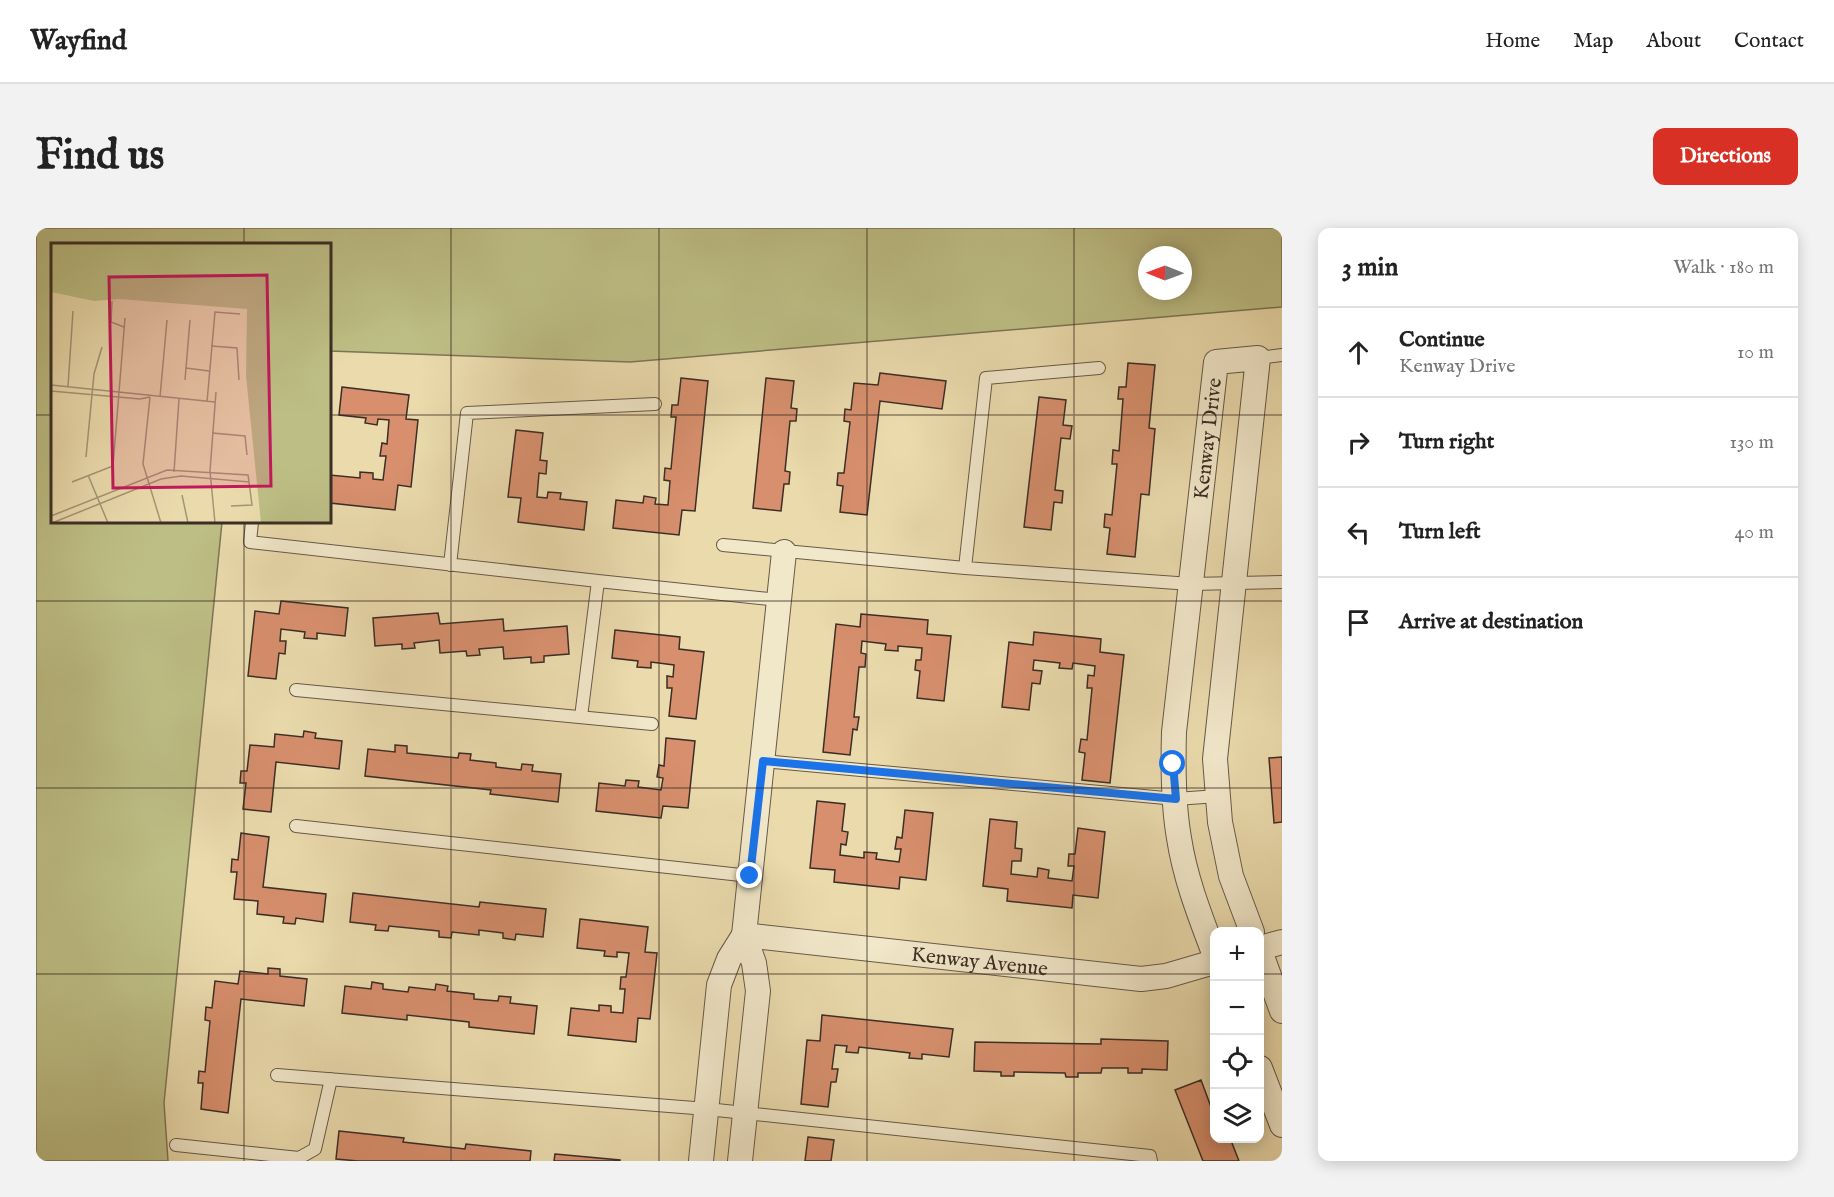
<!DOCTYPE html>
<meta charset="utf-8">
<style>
body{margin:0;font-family:"IM FELL English",serif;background:#f2f2f2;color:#222}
.controls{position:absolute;right:18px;bottom:18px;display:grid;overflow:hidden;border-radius:12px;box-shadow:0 3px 15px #0003}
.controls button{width:54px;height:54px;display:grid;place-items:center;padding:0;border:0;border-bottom:2px solid #e0e0e0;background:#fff;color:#222;font:30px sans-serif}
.compass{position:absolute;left:1102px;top:18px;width:54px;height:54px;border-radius:50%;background:#fff;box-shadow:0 3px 15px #0003;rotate:271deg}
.stop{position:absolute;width:18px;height:18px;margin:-14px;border:4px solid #1a73e8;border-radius:50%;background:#fff}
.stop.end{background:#1a73e8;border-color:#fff;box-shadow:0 2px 6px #0008}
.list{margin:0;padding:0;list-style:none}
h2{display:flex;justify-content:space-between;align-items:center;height:78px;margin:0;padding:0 24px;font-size:26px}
h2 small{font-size:20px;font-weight:400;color:#767676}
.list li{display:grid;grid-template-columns:39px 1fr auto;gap:18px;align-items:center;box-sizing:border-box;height:90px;padding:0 24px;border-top:2px solid #e0e0e0}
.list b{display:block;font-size:22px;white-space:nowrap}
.list p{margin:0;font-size:20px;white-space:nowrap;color:#767676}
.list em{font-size:20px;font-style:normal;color:#767676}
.icon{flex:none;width:33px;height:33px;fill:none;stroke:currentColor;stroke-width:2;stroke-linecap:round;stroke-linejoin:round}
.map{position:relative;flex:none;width:1246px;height:933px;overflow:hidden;border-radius:12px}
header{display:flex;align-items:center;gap:36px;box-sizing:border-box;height:84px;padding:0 30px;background:#fff;border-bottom:2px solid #e0e0e0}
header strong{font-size:28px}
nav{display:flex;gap:33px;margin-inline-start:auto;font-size:21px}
.intro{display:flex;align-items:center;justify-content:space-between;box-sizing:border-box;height:144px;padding:0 36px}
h1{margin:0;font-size:42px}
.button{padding:15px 27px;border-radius:12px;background:#d93025;color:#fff;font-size:21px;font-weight:700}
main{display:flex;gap:36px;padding:0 36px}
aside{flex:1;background:#fff;border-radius:12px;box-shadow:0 3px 15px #0003}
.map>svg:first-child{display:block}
.green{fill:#bdbe85;stroke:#7c7656;stroke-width:1.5;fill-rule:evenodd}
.building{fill:#d78f6d;stroke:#3b2e26;stroke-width:1.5}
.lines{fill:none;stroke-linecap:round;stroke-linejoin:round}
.lane-casing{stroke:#675948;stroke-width:14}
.street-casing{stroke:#675948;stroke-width:26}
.lane{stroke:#f1e7c9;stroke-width:12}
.street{stroke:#f1e7c9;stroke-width:24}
.route{stroke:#1a73e8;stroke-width:8}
.grid{fill:none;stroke:#3b2e26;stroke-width:1.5;stroke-opacity:0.55}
.labels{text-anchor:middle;stroke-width:6;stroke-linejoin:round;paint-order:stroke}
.street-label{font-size:21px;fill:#3b2e26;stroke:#f1e7c9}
.inset-road{fill:none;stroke:#a49576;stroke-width:1.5}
.view{fill:#c2185b;fill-opacity:0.15;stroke:#c2185b;stroke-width:3}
.inset-edge{fill:none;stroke:#3b2e26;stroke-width:3}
</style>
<header>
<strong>Wayfind</strong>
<nav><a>Home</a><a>Map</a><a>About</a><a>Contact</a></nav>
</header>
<div class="intro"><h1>Find us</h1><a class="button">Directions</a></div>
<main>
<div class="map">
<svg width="1246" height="933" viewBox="0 0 1246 933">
<rect width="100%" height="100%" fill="#eadaac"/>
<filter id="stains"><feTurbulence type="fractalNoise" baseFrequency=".00333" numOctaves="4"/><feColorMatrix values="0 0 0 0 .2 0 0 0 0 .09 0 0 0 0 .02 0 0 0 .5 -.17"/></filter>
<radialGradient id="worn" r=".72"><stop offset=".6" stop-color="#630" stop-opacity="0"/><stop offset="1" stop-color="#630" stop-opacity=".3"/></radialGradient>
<!-- green -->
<path class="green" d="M0,0H1246V79L594,134L294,123V16H16V294H186L128,875L132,933H0ZM1111,27H1147V63H1111Z"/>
<!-- building -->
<path class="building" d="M1092,135L1119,137L1113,200L1119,201L1113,267L1105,266L1099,329L1071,326L1074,300L1068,299L1069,286L1076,287L1081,236H1076L1077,222L1083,223L1087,171H1082L1083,159H1090Z
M844,145L910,153L906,181L844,173L831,287L804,284L807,258L801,257L802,245H808L814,194L808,193L809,181L815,182L818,155L842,157Z
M645,150L672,153L659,283L646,282L643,307L577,300L580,272L607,275L608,268L620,270L619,276L632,277L634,253L628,252L629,240L635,241L640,189H635L636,177H642Z
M730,150L758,153L755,180L761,181L760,193H754L749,243L754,244L753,256H748L745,283L717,280Z
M306,159L373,167L370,191L382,192L375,259L362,257L359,282L294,275V247L324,250V244L337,245V251L347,252L350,228H344L346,215L351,216L353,192L342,191L341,197L329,195L330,190L303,187Z
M1003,169L1030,172L1027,197L1036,198L1034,211L1025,210L1019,262L1027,263L1026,275L1018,274L1015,302L988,299Z
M480,202L507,205L504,232L511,233L510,246L503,245L501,269L511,270L512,264L525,265L524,271L551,274L548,302L482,294L485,270L472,269Z
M245,373L312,380L309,408L281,405V411L268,410L269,404L245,401L244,413H250L249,426L243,425L240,451L212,448L219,383L243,386Z
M402,385L404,396L467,391L468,403L531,398L533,426L508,428V434L495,435V429L468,431L467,419L443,421L444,427L431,428L430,423L404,425L403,412L378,415L379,420L366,421V416L339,418L337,390Z
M825,386L892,392L891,406L915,408L908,473L881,470L884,443L879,442L880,432H885L886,420L862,418V423L849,422L850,416L826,413L825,425L830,426L829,439H823L818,489H823L821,502L817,501L814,527L787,524L800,396L824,399Z
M579,402L644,409L643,421L668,424L660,491L633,488L636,460H631V448L637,449L638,437L615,434V440L601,439L602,433L576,430Z
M998,404L1065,411L1064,424L1088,427L1074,555L1046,552L1049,525L1043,524L1045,511L1051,512L1056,460H1051L1052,447L1058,448L1059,438L1037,435L1036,441L1023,440L1024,435L998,432L997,442L1006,443L1004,456L996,455L993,482L966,479L973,414L997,417Z
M268,503L280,505L279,510L306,513L303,541L240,534L235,584L207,581L210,555H204L205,543H211L214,517L238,519L239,506L267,509Z
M630,510L659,513L652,580L627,578L625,590L560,583L563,555L589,558L590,552L603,553L602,559L625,562L627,550L621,549L623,537L628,538Z
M359,517L371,518V525L422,530L423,525L435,526L434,532L460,535V539L485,542L486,536L497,537L496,543L525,546L522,574L454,566L455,562L329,548L332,521L359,524Z
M1246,529V594L1238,595L1233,530Z
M781,573L809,576L806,603L812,604L810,617L805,616L804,627L828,630V624L841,625L840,631L863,634L865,621H859L861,609L866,610L869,582L897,585L890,652L864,649L863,661L798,654L799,642L774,640Z
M954,591L981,594L979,620L986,621L985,633H976L975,646L1001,649L1002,640L1013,642L1012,650L1036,653L1038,638H1032L1033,626H1039L1042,600L1069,604L1062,670L1037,667L1036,680L971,673L972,661L947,658Z
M205,605L233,609L227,659L290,666L287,694L260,690L259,696L247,695L248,689L221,686L222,673L198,671L201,644H195L196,631L202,632Z
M317,665L443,679L444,674L510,681L507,709L480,706L479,712L467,710V705L443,702V707L416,704L415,710L403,709V703L353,698L352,703L339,702L340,697L314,694Z
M544,691L612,699L609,724L621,725L614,791L602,790L600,814L532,807L535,780L563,783V777L575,778V784L587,785L589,761H584L585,749H590L593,725L581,724V729L568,728L569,723L541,720Z
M232,740L244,741V748L271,751L268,778L205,771L192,885L165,881L167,855H162L163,843L169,844L174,793L169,792L170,779L176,780L179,753L202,756L204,743L232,746Z
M336,754L347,756V761L372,764L373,759L399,762L400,756L412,758L411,763L438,766V771L462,773L463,768L475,769L474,775L501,778L498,806L433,799V794L371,787V792L306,785L309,758L335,761Z
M786,787L917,801L913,829L886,826V831L873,830L874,825L823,819L822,825L810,824L811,818L799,817L796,841H802L800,854H795L792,879L765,876L771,812L784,813Z
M1065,811L1132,813L1131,842L1106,841V845H1092V840H1066L1065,845H1042V849H1030L1029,845L978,844V848H965V844L938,843L939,814L1065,816Z
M1165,852L1178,887V910H1188V912L1194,910L1203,933H1167L1139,862Z
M303,903L368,910L367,914L429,921L430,916L495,923L494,933H322L300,931Z
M772,909L798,912L795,933H769Z
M519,926L584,932V933H518Z"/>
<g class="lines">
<defs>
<path id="lane" d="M1222,130L1246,127
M216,294L214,314L562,353L743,372
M687,317L929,340L1155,356L1246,354
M414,337L431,185L619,176
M929,340L950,150L1063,140
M260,462L616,496
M545,489L562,353
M727,533L1140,571L1182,568
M260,598L714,648
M241,847L671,881L1114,928L1115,933
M140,917L263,930L279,921L295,851"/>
<g id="street">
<path id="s1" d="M708,707L1105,751L1130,748L1178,734"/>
<path d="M1224,720L1246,714"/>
<path d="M1224,723L1246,783"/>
<path id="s2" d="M1178,725C1164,688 1149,650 1143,610C1137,576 1137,539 1138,504L1180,134L1222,130L1179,531L1184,594L1195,648L1216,704"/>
<path d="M1224,840L1246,897"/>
<path d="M665,933L683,757L693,731L708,707L748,324"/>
<path d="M704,933L722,763L718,735L708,707"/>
</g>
</defs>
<!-- lane casing -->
<use href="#lane" class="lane-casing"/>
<!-- street casing -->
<use href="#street" class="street-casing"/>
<!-- lane -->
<use href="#lane" class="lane"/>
<!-- street -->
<use href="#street" class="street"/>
</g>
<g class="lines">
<!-- route -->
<path class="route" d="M714,648L727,533L1140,571L1137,536"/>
</g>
<!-- grid -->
<path class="grid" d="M208,0V16M415,0V933M623,0V933M831,0V933M1038,0V933M0,187H16M294,187H1246M208,294V933M0,373H1246M0,560H1246M0,746H1178M1224,746H1246"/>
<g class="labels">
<!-- street labels -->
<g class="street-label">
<text dy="7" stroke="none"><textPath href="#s2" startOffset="522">Kenway Drive</textPath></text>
<text dy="7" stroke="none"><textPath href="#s1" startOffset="237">Kenway Avenue</textPath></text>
</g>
</g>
<!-- overview -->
<g transform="translate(15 15)">
<rect width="280" height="280" fill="#eadaac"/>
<path d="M0,0H280V280H210L195,133L196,66L68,56L43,58L0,49Z" fill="#bdbe85"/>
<path class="inset-road" d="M61,58L60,79L73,84M160,103L186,105L188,137M135,125L158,128M134,137L139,77M0,142L164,159M17,143L22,68M0,148L89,156L99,154M99,154L92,221L110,280M109,154L116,77M156,159L164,69L189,71M161,190L194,193L196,212M35,214L43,131L51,104M123,229L128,156M37,232L57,280M21,239L62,223L74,75M131,252L137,280M180,263L201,262L198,239M0,273L116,227L197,232L198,239L130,233L110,236L1,280M164,280L159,228L165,149"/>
<path class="view" d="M216,32L220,243L62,245L58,34Z"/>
<rect width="280" height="280" class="inset-edge"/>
</g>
<rect width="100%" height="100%" filter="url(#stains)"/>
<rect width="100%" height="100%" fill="url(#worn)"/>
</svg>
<div class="controls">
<button>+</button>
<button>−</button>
<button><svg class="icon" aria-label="locate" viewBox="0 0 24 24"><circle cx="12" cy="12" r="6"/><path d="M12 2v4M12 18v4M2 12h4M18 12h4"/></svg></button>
<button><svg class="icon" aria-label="layers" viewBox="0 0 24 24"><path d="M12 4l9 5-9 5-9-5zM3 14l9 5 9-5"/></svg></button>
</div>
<svg class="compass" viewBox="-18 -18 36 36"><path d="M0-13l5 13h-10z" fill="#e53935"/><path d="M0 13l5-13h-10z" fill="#767676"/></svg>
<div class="stop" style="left:1137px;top:536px"></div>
<div class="stop end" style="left:714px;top:648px"></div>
</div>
<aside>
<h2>3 min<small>Walk · 180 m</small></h2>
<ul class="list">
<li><svg class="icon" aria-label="ahead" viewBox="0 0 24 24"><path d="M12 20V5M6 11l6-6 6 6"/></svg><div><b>Continue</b><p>Kenway Drive</p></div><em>10 m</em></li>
<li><svg class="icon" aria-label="right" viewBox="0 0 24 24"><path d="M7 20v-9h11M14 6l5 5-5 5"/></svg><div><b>Turn right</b></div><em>130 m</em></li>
<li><svg class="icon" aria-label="left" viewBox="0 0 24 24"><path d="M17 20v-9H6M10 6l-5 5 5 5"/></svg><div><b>Turn left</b></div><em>40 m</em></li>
<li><svg class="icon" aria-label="arrive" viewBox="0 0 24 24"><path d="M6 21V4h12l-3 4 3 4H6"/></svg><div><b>Arrive at destination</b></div></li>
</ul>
</aside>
</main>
